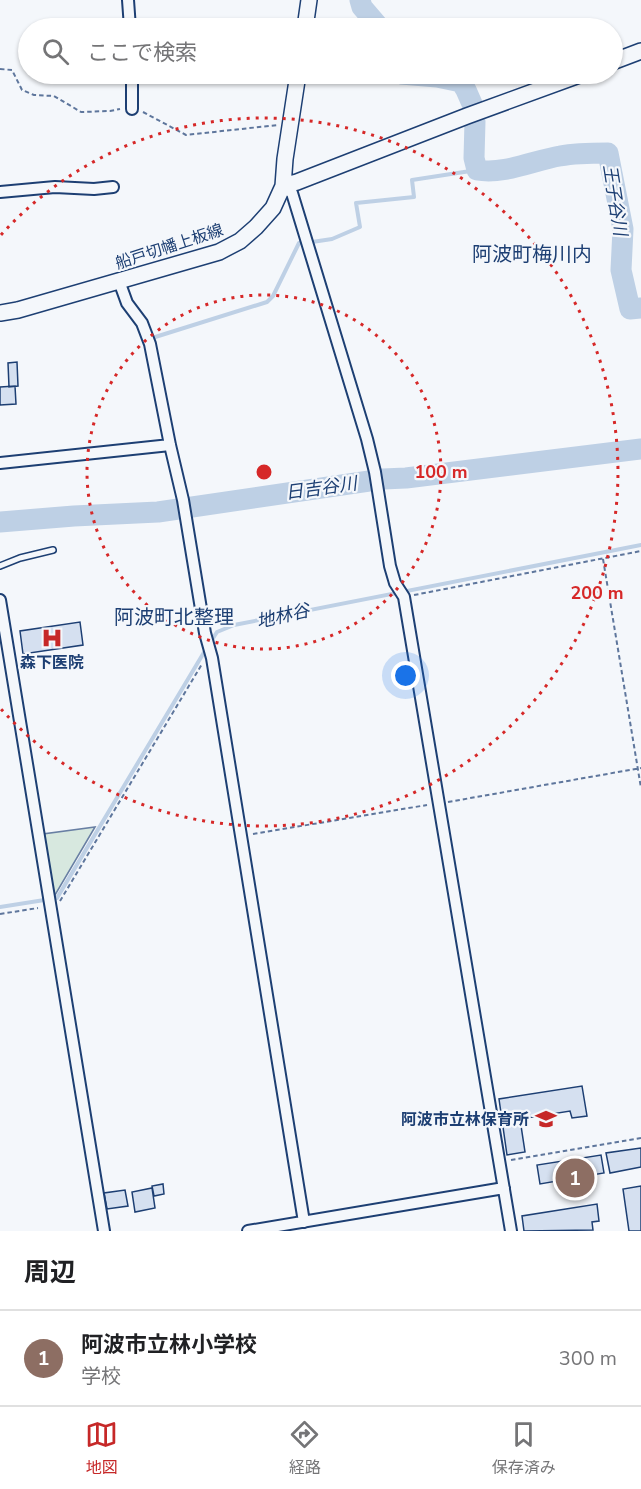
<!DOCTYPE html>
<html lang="ja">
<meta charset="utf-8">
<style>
body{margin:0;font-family:"Nunito Sans","Noto Sans JP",sans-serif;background:#f6f6f6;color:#202124}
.you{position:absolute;left:406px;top:676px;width:21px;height:21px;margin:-15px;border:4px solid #fff;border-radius:50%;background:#1a73e8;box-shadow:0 0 0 9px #1a73e833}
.badge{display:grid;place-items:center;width:39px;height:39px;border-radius:50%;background:#c62828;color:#fff;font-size:20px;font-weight:700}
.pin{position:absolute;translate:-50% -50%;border:3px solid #fff;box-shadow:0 2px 6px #0006}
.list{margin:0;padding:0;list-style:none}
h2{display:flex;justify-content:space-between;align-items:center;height:78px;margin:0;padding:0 24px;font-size:26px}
h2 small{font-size:20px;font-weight:400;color:#757577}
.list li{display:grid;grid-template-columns:39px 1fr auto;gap:18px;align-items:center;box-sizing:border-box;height:96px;padding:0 24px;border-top:2px solid #e0e0e0}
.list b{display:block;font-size:22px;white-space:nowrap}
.list p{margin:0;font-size:20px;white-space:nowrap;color:#757577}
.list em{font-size:20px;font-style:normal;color:#757577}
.icon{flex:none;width:33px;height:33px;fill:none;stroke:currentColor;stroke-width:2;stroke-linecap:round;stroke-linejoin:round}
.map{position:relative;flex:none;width:641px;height:1231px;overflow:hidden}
.search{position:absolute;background:#fff;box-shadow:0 2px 4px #0004;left:18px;right:18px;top:18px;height:66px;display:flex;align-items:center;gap:15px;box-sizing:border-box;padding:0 21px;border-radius:33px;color:#757577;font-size:22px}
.sheet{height:174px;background:#fff}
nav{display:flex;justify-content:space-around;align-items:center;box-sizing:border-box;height:84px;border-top:2px solid #e0e0e0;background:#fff;font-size:16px;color:#757577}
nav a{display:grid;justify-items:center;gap:3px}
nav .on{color:#c62828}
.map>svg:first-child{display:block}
.green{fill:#d7e8df;stroke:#687fa3;stroke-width:1.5}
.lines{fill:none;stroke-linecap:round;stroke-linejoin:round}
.stream{stroke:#bed0e5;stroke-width:4}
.river{stroke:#bed0e5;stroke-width:21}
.building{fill:#d5e0f0;stroke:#1d3f73;stroke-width:1.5}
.lane-casing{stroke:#1d3f73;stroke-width:8}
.street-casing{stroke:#1d3f73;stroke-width:14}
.secondary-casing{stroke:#1d3f73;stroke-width:18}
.path{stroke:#5e769c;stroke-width:2;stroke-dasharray:4.5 3;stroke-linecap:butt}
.lane{stroke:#f4f7fb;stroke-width:5}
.street{stroke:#f4f7fb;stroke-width:10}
.secondary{stroke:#f4f7fb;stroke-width:15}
.ring{fill:none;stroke:#d62828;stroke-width:3;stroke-dasharray:3 6}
.labels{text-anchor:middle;stroke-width:4.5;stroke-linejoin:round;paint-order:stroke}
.street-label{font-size:16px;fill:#1d3f73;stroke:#f4f7fb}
.poi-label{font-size:16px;font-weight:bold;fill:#1d3f73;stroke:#f4f7fb}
.water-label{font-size:18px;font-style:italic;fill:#1d3f73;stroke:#f4f7fb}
.quarter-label{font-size:20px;fill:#1d3f73;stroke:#f4f7fb}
.centre{fill:#d62828;stroke:#f4f7fb;stroke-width:3}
.ring-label{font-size:18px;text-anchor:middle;font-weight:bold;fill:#d62828;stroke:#f4f7fb;stroke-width:4.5;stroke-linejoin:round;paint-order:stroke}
</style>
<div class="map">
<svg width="641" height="1231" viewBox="0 0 641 1231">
<rect width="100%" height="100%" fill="#f4f7fb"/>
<!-- green -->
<path class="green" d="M95,827L55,895L52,892L43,834Z"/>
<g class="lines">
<!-- stream -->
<path class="stream" d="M312,242L332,239L360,227L356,203L414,197L412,180L477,170
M152,338L267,302L273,296L299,243H303
M210,643L217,632L234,625L641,545
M0,907L57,898L206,649"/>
<!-- river -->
<path class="river" d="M360,0L362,7L380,28
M401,74L437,77L461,82L466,90L473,106
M475,121L474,158L477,170C504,175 535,160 560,156C576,153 592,153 608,153L623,229L621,270L630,309L641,308
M0,522L74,516L158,512L383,479L406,478L641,449"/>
</g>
<!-- building -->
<path class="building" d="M17,362L18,386L9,387L8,363Z
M15,386L16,404L0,405V387Z
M80,622L83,645L23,654L20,631Z
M582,1086L587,1116L572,1118L570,1111L520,1119L525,1152L507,1155L499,1099Z
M641,1148V1167L610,1173L606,1153Z
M601,1155L604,1173L540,1184L537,1165Z
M163,1184L164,1194L154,1196L152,1186Z
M641,1186V1231H629L623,1189Z
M152,1188L155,1208L135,1212L132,1192Z
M125,1190L128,1206L107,1209L104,1193Z
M597,1204L599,1221L592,1222L593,1230L524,1231L522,1216Z"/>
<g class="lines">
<defs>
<path id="lane" d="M0,566L20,558L53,550"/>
<path id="street" d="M128,0L130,28
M132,74V109
M283,186L292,193L367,439L375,472L390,566L395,583L404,597L511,1231
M0,192L55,187L94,189L113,187
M119,281L127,303L142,323L150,344L170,445L183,500L205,633L212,658L304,1222
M0,463L170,445
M0,600L104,1231
M248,1231L504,1188"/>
<path id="secondary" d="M305,28L309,0
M612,62L641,51
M283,186L297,182L467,116L582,74
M0,313L18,310L219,252L240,241L256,227L273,208L283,186L285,159L298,74"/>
</defs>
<!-- lane casing -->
<use href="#lane" class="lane-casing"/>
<!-- street casing -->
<use href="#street" class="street-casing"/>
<!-- secondary casing -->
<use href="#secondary" class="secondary-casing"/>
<!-- path -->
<path class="path" d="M0,69L12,70L22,90L34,95L54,96L81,112L110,111L120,109
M143,112L186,135L278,125
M603,559L641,788
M414,595L641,551
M448,802L641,768
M253,834L427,805
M60,901L202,664
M0,914L38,908
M511,1160L641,1138"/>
<!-- lane -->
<use href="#lane" class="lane"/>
<!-- street -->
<use href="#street" class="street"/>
<!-- secondary -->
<use href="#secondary" class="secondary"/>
</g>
<!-- distance rings -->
<g class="ring">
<circle cx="264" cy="472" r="177"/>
<path d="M1 235A354 354 0 1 1 1 709"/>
</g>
<!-- icons -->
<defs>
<symbol id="hospital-bare" viewBox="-9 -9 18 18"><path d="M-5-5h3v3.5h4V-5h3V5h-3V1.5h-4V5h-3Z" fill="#c62828" stroke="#f4f7fb" stroke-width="2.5" paint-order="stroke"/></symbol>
<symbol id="school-bare" viewBox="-9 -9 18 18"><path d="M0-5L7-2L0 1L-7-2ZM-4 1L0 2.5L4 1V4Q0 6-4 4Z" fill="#c62828" stroke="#f4f7fb" stroke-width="2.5" paint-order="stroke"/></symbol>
</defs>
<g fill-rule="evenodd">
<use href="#hospital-bare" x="37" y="623" width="30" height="30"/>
<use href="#school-bare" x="531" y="1104" width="30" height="30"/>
</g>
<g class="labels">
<!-- street labels -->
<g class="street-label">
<text transform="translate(169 246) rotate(-18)" y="6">船戸切幡上板線</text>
</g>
<!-- poi labels -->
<g class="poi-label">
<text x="52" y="668">森下医院</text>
<text x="529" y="1125" text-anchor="end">阿波市立林保育所</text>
</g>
<!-- water labels -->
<g class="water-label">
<text transform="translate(615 200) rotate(81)" y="6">王子谷川</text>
<text transform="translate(321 488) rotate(-8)" y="6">日吉谷川</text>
<text transform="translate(283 616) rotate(-13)" y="6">地林谷</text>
</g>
<!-- quarter labels -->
<g class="quarter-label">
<text x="532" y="261">阿波町梅川内</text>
<text x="174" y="624">阿波町北整理</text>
</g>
</g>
<circle cx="264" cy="472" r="9" class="centre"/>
<g class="ring-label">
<text x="441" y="478">100 m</text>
<text x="597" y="599">200 m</text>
</g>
</svg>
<div class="you"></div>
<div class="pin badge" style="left:575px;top:1178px;background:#8d6e63">1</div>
<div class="search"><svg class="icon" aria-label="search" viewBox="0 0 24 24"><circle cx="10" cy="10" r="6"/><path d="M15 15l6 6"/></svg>ここで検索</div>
</div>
<section class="sheet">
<h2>周辺<small></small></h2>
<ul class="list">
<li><span class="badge" style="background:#8d6e63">1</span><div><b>阿波市立林小学校</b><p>学校</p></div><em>300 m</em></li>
</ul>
</section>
<nav>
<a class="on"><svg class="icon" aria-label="map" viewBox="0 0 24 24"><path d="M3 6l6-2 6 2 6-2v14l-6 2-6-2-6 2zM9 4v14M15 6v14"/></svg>地図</a>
<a><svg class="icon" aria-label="directions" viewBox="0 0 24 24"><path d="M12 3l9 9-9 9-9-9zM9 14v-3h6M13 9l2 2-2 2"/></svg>経路</a>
<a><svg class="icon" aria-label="saved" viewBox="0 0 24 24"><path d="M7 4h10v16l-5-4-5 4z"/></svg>保存済み</a>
</nav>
